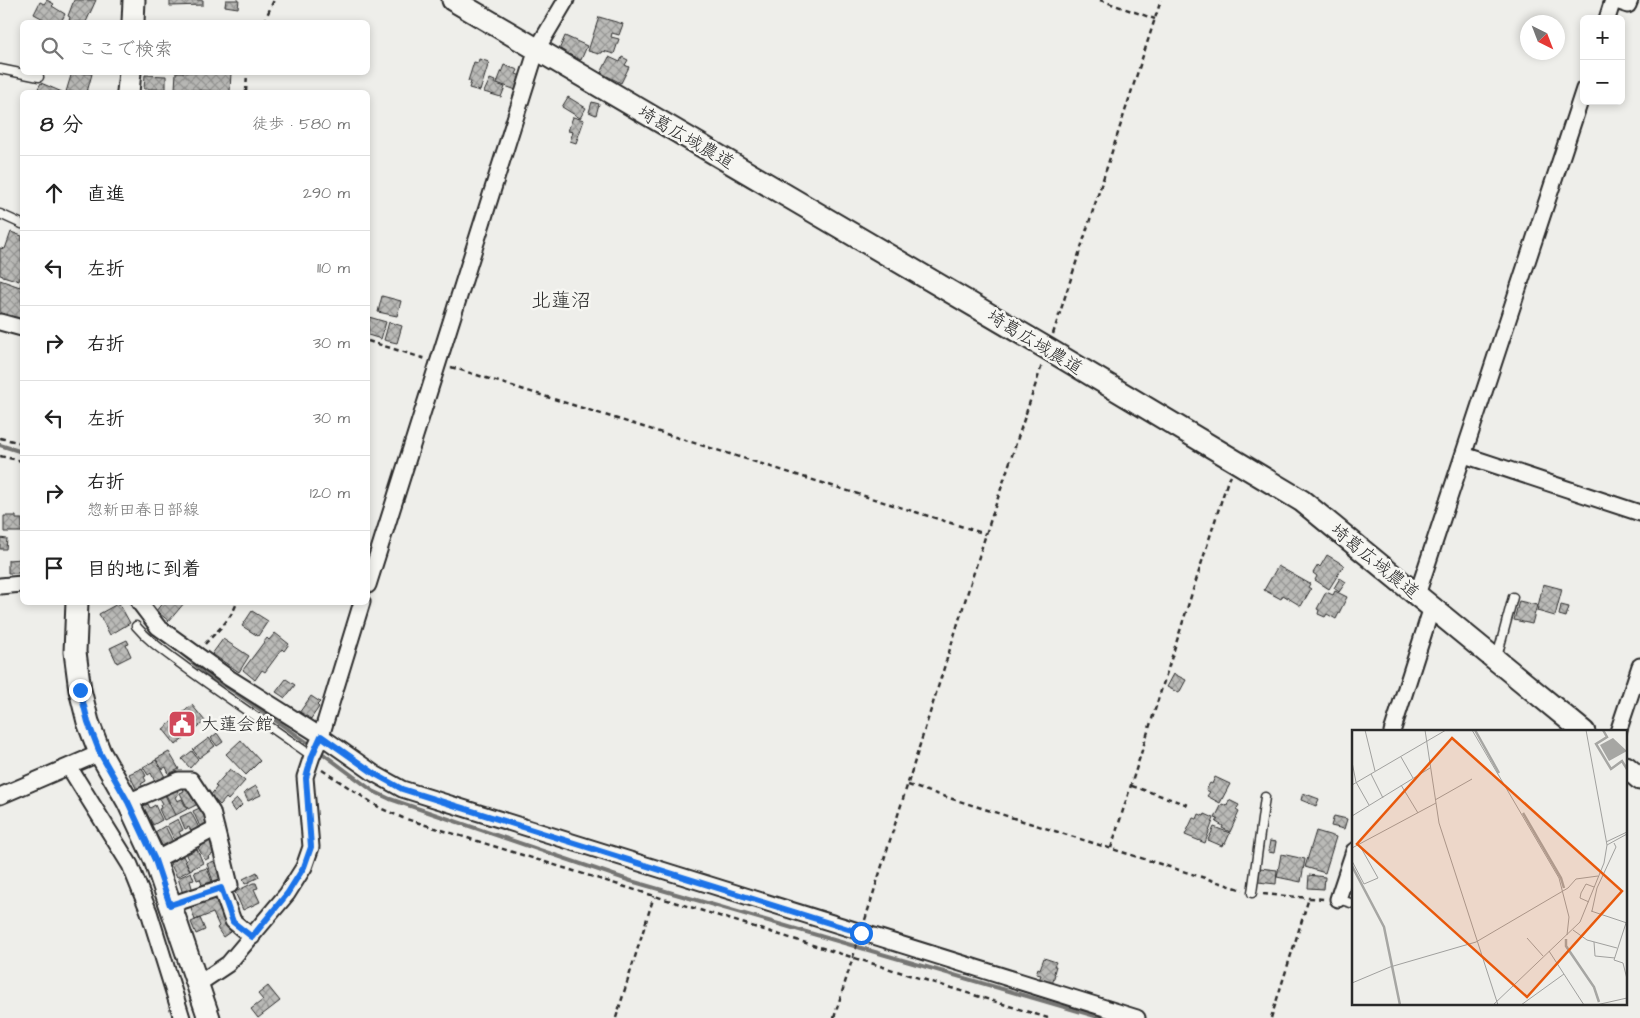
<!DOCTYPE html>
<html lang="ja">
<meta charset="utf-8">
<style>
body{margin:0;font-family:"Architects Daughter","Klee One",sans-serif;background:#f6f6f6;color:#222}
.controls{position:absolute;right:15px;top:15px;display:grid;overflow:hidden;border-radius:8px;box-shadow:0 2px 8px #0003}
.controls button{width:45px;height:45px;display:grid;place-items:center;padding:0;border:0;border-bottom:1px solid #e0e0e0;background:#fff;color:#222;font:25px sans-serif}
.compass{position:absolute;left:1520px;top:15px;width:45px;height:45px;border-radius:50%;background:#fff;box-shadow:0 2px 8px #0003;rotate:138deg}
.stop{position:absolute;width:15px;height:15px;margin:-11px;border:4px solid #1a73e8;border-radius:50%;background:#fff}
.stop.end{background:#1a73e8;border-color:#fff;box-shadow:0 1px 5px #0008}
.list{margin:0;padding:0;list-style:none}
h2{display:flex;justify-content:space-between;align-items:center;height:65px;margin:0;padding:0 20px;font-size:21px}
h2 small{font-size:16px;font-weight:400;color:#767676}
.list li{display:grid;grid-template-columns:32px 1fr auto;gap:15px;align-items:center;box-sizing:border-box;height:75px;padding:0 20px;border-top:1px solid #e0e0e0}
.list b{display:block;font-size:19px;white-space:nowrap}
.list p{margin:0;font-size:16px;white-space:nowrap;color:#767676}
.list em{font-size:16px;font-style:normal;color:#767676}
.icon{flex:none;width:28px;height:28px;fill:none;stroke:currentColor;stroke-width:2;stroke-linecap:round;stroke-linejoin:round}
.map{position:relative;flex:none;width:1640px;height:1018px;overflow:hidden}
.search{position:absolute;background:#fff;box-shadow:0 2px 8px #0003;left:20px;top:20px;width:350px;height:55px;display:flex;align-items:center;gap:12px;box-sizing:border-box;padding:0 18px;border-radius:8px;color:#767676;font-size:19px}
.panel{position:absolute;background:#fff;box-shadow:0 2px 8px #0003;left:20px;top:90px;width:350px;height:515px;border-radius:8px}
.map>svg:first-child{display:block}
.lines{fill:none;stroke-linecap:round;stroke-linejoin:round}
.stream{stroke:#757573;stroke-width:4}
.building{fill:url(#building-cross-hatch);stroke:#2b2b2b}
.lane-casing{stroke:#2b2b2b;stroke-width:11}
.street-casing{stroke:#2b2b2b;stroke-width:19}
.secondary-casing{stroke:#2b2b2b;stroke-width:25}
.path{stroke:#2b2b2b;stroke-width:2.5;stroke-dasharray:5 4;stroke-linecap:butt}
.lane{stroke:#f6f6f2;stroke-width:8}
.street{stroke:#f6f6f2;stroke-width:15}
.secondary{stroke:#f6f6f2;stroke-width:21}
.route{stroke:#1a73e8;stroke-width:6}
.labels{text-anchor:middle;stroke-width:5;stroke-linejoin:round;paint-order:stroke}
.street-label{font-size:18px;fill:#2b2b2b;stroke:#f6f6f2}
.poi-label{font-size:18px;fill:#2b2b2b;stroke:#f6f6f2;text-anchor:start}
.quarter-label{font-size:20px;fill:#2b2b2b;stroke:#f6f6f2}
.inset-river{fill:none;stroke:#a6a6a3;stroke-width:2.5}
.inset-road{fill:none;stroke:#a0a09e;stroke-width:1}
.view{fill:#e8590c;fill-opacity:0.15;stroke:#e8590c;stroke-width:2.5}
.inset-edge{fill:none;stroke:#2b2b2b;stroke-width:2.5}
</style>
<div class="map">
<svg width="1640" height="1018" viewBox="0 0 1640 1018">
<defs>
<pattern id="building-cross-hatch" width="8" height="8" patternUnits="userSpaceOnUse" patternTransform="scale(1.25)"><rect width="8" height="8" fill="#babab7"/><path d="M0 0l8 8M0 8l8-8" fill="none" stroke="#979795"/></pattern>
</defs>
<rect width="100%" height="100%" fill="#eeeeea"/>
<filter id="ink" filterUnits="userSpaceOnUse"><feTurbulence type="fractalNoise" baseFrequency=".02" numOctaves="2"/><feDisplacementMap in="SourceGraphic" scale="10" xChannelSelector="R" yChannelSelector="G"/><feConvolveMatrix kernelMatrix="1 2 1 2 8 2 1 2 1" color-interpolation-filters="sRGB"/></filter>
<g filter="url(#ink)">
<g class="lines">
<!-- stream -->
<path class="stream" d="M0,445L22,452
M174,647L209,676L235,692L312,746
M318,750L373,791L390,799L631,881L1102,1018"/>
</g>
<!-- building -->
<path class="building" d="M47,0L54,4L52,6L65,14L61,22H49L34,14L40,2L44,4Z
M74,0H96L86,22H73L69,21L70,17L68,16Z
M170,0H203V5L170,6Z
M226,0H239L238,8L225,6Z
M599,17L623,24L619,35L612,33L611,37L619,39L614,54L603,51L602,53H599V54L588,51Z
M565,36L587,46L581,60L559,50Z
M609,57L620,62L622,57L628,60L625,65L629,67L621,83L601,73Z
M479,59L489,62L480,91L469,88L471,82L468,81L474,62L478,63Z
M504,65L518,70L516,74L521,76L516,90L497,83Z
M72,72L92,74L87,92H66Z
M176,72H231L230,92L175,89Z
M145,75L166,76V89H144Z
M490,79L495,81L494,83L505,87L501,97L484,92Z
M41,83L62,92H36Z
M568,97L586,108L580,118L562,107Z
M592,102L599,104L596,115L589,112Z
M573,117L584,120L576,143L570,141L573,132L568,131Z
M11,232L22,236V270L19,281L0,275V248L5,249Z
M22,278V322L0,315V280L20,287Z
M382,296L401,301L397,316L378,312Z
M369,317L386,322L381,339L368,335Z
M389,322L402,326L397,343L384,340Z
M4,516H16V519H22V532H4Z
M0,538L7,539L6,549H0Z
M1327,555L1344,565L1329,589L1315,580L1317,576L1313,573L1318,565L1320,567Z
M22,559V573H8V560Z
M1278,566L1310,584L1308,587L1311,589L1301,606L1283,595L1281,599L1264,590Z
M1340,578L1346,582L1339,592L1334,588Z
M1543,584L1562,589L1555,616L1537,611Z
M1335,591L1347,597L1336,619L1327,614L1325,617L1318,614L1319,610L1317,609L1326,592L1333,595Z
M1519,601L1537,605L1532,624L1514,620Z
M163,602H185L169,621L156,611Z
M119,603L130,623L110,635L99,614Z
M1561,605L1569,607L1566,617L1559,615Z
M252,611L268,621L258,636L242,626Z
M275,633L289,644L284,651L282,649L265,672L262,670L255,680L243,670L267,638L269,640Z
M223,639L249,656L239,672L212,654Z
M127,640L129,644L126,645L131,656L117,663L110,648Z
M1174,674L1186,680L1179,693L1167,687Z
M286,679L295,685L285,698L276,692Z
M311,696L320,702L317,705L319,707L310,720L299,713Z
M192,705L205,721L176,745L163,729Z
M217,733L223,742L217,746L211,738Z
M209,738L215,746L199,758L193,750Z
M241,740L260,761L246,775L226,754Z
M192,751L198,759L190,768L182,759Z
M169,752L179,769L169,774L166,767L162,769L156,759Z
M156,760L165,777L155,782L151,773L148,775L143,767Z
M142,768L146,776L144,777L146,781L141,784L143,787L137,790L129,774Z
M230,769L245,781L228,800L226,798L220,805L210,796L217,787L215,786Z
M1215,777L1230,784L1220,803L1207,796L1210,792L1206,790L1210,783L1212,784Z
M174,784L179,794L175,797L177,801L182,799L187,809L176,815L163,789Z
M188,785L198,804L188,809L180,793L184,791L183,788Z
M256,786L261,795L248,801L244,793Z
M162,789L175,815L164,820L159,809L161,808L160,805L162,804L156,792Z
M1303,793L1319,799L1316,806L1301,800Z
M237,799L242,805L235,812L230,805Z
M1229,800L1239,805L1236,810L1239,812L1230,832L1222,828L1223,826L1216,822L1218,819L1215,818L1222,804L1227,806Z
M148,804L150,808L155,805L162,820L153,825L143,806Z
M204,806L210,825L201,829L193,811Z
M191,812L200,830L192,833L189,827L185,829L180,817Z
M1199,814L1204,816L1205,814L1214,818L1205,843L1185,835L1193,818L1197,819Z
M1334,816L1347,819L1344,829L1331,826Z
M178,819L183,830L179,832L183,840L176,843L167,825Z
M165,826L174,844L164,849L155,832Z
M1214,827L1230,833L1225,844L1223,843L1222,846L1208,840Z
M1316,831L1336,837L1325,873L1305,867Z
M212,838L216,852L208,857L209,858L205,860L197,846Z
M1270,841L1276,842L1274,853L1268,852Z
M197,849L203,863L190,870L185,861L188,859L186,855Z
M1281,854L1305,859L1301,882L1277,877Z
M183,856L190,870L177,877L170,863Z
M214,861L215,864L219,863L222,882L214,884L207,864Z
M207,868L213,884L203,888L200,879L197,880L194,872Z
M1260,868L1277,870L1276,884L1258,882Z
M191,872L194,880L190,881L193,891L183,894L178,878Z
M257,872L259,877L245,884L243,879Z
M1309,875L1325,877L1324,889L1308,888Z
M253,883H256L258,888L254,889L260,902L243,910L235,892Z
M217,897L233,930L223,937L217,928L219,926L213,913L195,920L190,906Z
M200,918L205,930L196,934L191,922Z
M1044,958L1056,962L1054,966H1056L1054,973L1055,974L1052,985L1039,980L1041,975L1036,974L1038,968L1040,969Z
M268,986L280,1001L258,1018L251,1009L263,1000L258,994Z"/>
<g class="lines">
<defs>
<path id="lane" d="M0,69L39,77
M0,214L22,224
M136,626C151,644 171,656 189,670C229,699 271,727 312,756
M1497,657L1513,597
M1252,893L1265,797
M1338,899L1354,904"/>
<path id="street" d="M1607,19L1613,0L1628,5L1630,0
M0,322L22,328
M1464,455L1640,513
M368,585L537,49L566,0
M0,586L22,584
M1417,595L1584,89
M139,602L158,627L229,678L321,736L375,774L402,789L1137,1018
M1392,732L1432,607
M1618,732L1640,666
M69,767L130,865L149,912L182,1018
M0,796L100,753
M128,802L179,780H191L212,812L230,885L170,905
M155,860L216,828
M221,888L233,921L252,937
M1338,899L1354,851
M198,984L228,964L287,894L304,867L311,847L305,777L312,756L321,736L362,602"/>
<path id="secondary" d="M453,0L1048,349L1302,501L1584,732
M133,22L134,0
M128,92L130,72
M77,602L75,652L80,690L88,722L100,753L128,802L155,860L209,1018
M1626,767L1640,779"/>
</defs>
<!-- lane casing -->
<use href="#lane" class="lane-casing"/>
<!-- street casing -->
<use href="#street" class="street-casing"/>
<!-- secondary casing -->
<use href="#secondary" class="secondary-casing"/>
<!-- path -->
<path class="path" d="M1100,0L1155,19
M264,22L274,0
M246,92L247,72
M1053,334L1161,0
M368,341L426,359
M451,367L986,534
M0,438L22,443
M0,456L22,461
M205,644C216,632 232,619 237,602
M322,770L380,808L403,818L1048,1018
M908,785L1243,890
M1132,786L1188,805
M1111,848L1227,483L1231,476
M1263,894L1309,898
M865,920L986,534L1042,365
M616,1018L654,896
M834,1018L857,944
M1271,1018L1309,898L1324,899"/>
<!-- lane -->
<use href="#lane" class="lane"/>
<!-- street -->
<use href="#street" class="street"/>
<!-- secondary -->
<use href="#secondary" class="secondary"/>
</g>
</g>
<g class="lines" filter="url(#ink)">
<!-- route -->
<path class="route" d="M80,690L88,722L100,753L128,802L155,860L170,905L221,888L233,922L252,937L287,894L304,867L311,847L306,778L312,756L321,736L375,774L402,789L861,933"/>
</g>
<!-- icons -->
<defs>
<symbol id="civic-square" viewBox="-11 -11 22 22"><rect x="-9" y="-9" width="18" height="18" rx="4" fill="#d1495b" stroke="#f6f6f2"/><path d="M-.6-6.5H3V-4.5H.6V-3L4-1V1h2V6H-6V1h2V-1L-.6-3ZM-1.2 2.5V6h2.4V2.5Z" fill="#fff"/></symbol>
</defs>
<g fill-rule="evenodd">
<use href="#civic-square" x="166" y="708" width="32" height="32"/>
</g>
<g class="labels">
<!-- street labels -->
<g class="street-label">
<text transform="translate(686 137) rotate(30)" y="6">埼葛広域農道</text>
<text transform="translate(1035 342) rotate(31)" y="6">埼葛広域農道</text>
<text transform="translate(1375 561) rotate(39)" y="6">埼葛広域農道</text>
</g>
<!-- poi labels -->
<g class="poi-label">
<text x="201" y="730">大蓮会館</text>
</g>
<!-- quarter labels -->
<g class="quarter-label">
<text x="561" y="307">北蓮沼</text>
</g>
</g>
<!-- overview -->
<g transform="translate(1352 730)">
<rect width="275" height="275" fill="#eeeeea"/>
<path d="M261,8L275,21L257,31L248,15Z" fill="#a6a6a3"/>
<path class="inset-river" d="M123,0L147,43M251,0L255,7L244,14L259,39L270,31L275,39M171,83L209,148L212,158M0,136L32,197L48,275M214,209V216L242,257L247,272"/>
<path class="inset-road" d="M13,0L23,41M73,0L87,93L146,275M120,0L207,148L217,187L215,205M49,27L61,48M0,32L4,52L17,75M19,44L31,68M0,55L94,0M49,55L66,83M83,70L120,49M0,86L78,38M254,112L275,102M255,115L275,104M0,118L84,73M0,131L12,154L26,148L8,116M237,172L228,168L229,163L234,154L242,157M239,181L275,193M240,181L245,158L264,117L262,113M274,193L262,230L271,233L275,249M221,200L235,210L265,218M175,208L191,226M242,212L243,226L263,228M197,221L232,275M0,253L38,237L124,212L216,158L224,149L246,146M141,275L228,192L252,133L255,115L234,0M169,275L212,244M244,275L275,268"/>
<path class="view" d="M100,8L270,161L175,267L5,114Z"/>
<rect width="275" height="275" class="inset-edge"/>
</g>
</svg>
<div class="controls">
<button>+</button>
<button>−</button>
</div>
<svg class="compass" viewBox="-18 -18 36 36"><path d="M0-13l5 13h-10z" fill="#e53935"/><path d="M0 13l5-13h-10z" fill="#767676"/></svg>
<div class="stop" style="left:861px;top:933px"></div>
<div class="stop end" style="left:80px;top:690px"></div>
<div class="search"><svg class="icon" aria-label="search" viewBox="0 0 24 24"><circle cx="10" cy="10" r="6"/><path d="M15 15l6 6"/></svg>ここで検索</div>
<section class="panel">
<h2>8 分<small>徒歩 · 580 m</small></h2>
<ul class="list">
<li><svg class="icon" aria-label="ahead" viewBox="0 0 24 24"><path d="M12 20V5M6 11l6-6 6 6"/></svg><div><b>直進</b></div><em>290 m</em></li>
<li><svg class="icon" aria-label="left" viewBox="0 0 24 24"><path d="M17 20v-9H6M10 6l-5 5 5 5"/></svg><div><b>左折</b></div><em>110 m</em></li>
<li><svg class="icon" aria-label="right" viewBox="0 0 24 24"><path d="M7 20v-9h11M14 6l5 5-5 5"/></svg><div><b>右折</b></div><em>30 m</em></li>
<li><svg class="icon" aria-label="left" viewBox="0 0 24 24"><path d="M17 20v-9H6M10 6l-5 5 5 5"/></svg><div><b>左折</b></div><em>30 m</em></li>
<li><svg class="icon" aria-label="right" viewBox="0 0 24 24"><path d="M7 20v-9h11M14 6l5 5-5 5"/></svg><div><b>右折</b><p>惣新田春日部線</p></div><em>120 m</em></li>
<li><svg class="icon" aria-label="arrive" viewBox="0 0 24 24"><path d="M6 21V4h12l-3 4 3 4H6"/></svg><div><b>目的地に到着</b></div></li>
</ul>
</section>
</div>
